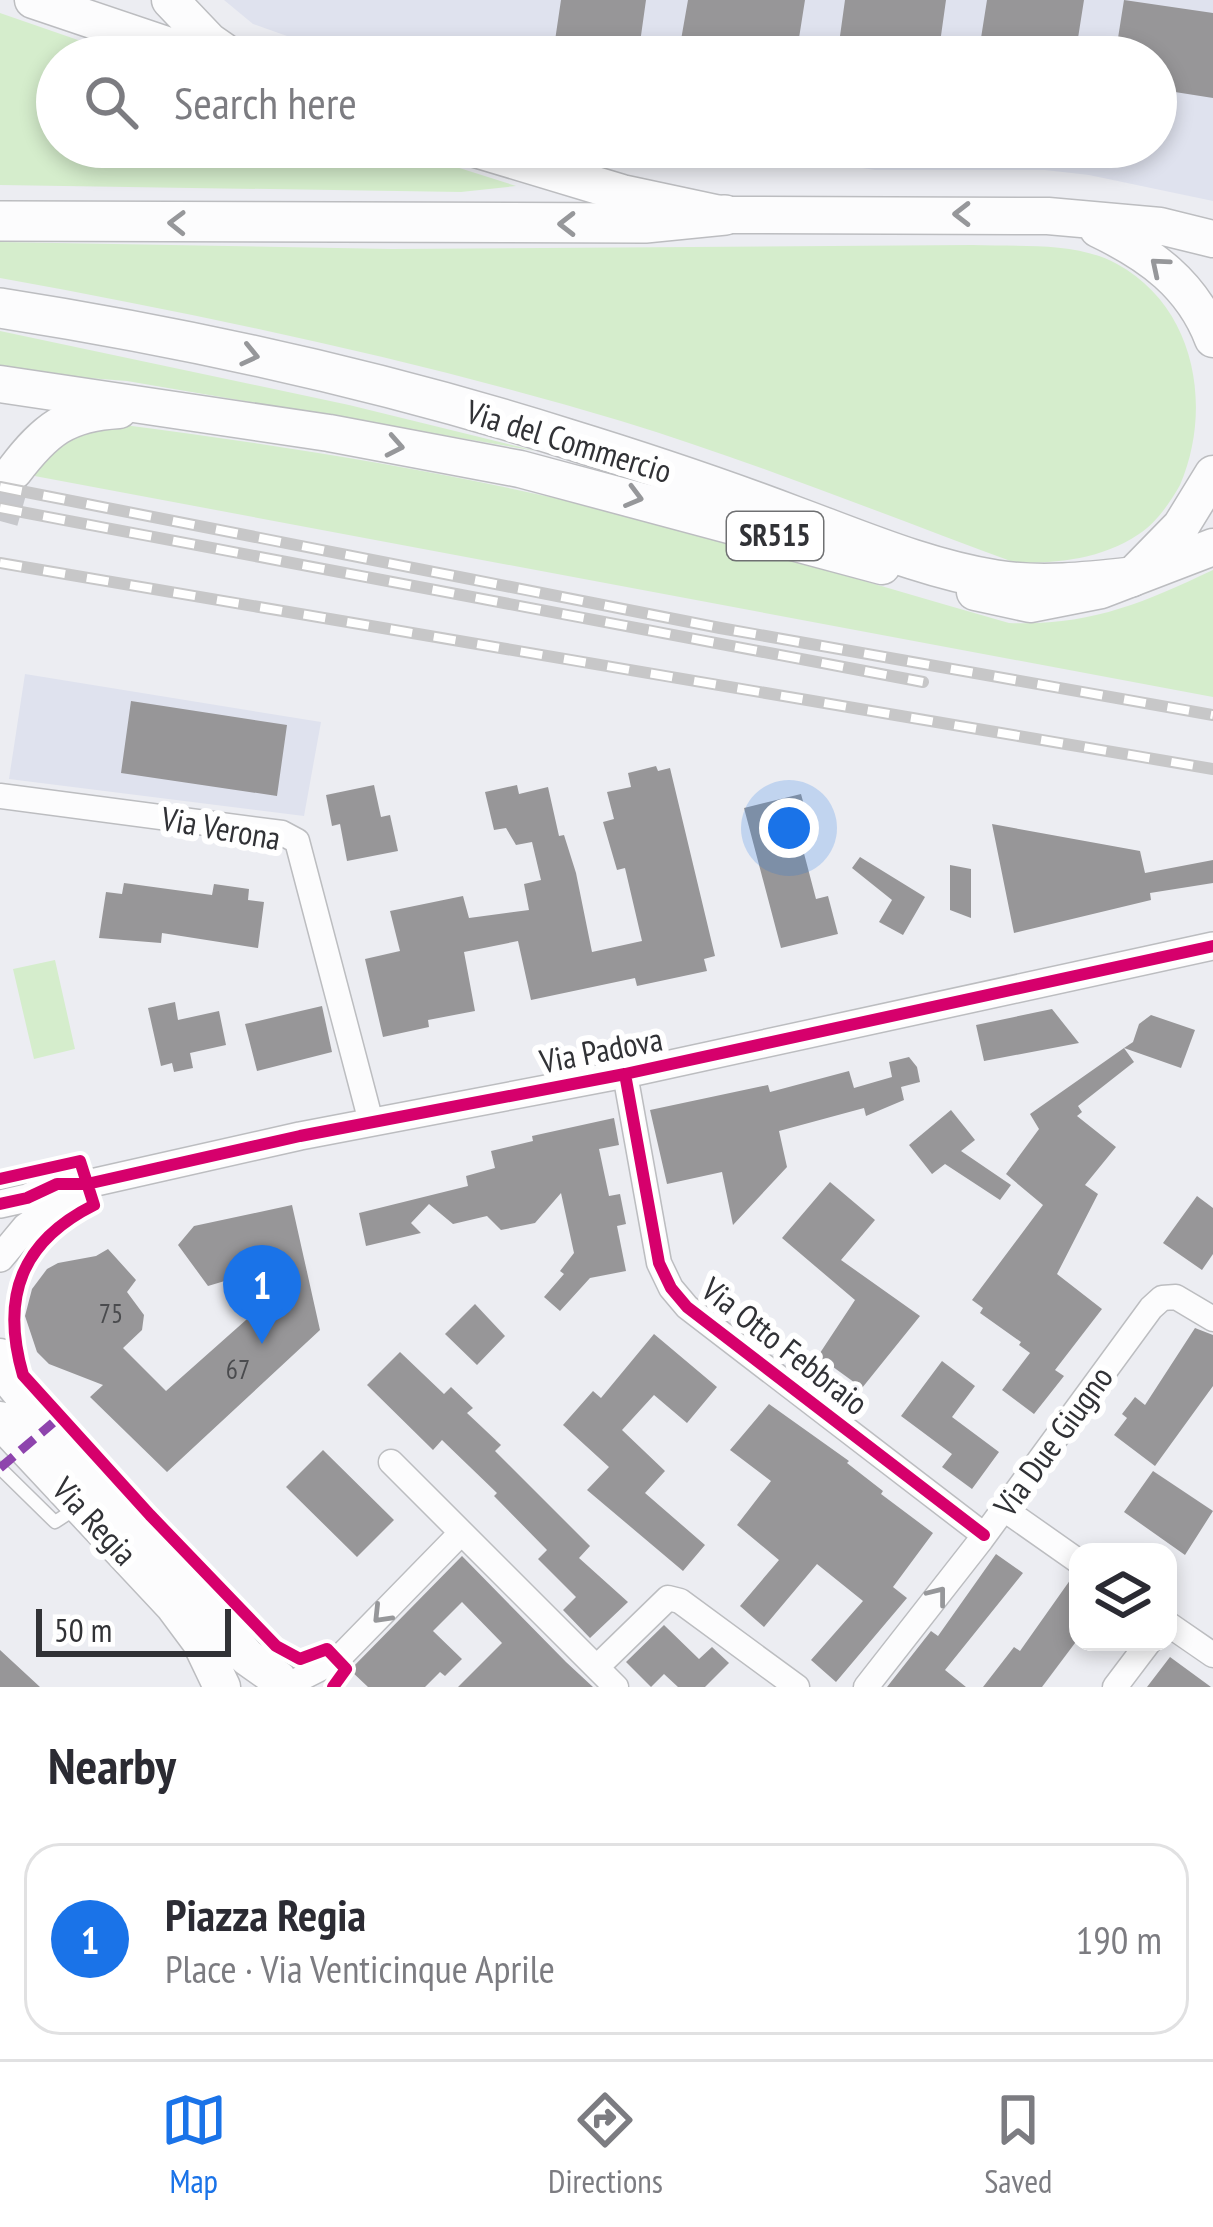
<!DOCTYPE html>
<meta charset="utf-8">
<style>
body{margin:0;font-family:"PT Sans Narrow",sans-serif;background:#f2f2f3;color:#2b2b33}
.controls{position:absolute;right:36px;bottom:36px;display:grid;overflow:hidden;border-radius:24px;box-shadow:0 6px 18px #0003}
.controls button{width:108px;height:108px;display:grid;place-items:center;padding:0;border:0;border-bottom:3px solid #e1e1e2;background:#fff;color:#2b2b33;font:60px sans-serif}
.scale{position:absolute;left:36px;bottom:30px;width:195px;box-sizing:border-box;padding-left:12px;border:6px solid #313236;border-top:0;font-size:33px;line-height:42px;white-space:nowrap;color:#313236;-webkit-text-stroke:9px #fff;paint-order:stroke}
.you{position:absolute;left:789px;top:828px;width:42px;height:42px;margin:-30px;border:9px solid #fff;border-radius:50%;background:#1a73e8;box-shadow:0 0 0 18px #1a73e833}
.badge{display:grid;place-items:center;width:78px;height:78px;border-radius:50%;background:#1a73e8;color:#fff;font-size:39px;font-weight:700}
.pin{position:absolute;translate:-50% -99px;filter:drop-shadow(0 3px 6px #0008)}
.pin::after{content:'';position:absolute;top:63px;width:42px;height:36px;background:inherit;clip-path:polygon(0 0,100% 0,50% 100%)}
.list{margin:0;padding:0;list-style:none}
h2{display:flex;justify-content:space-between;align-items:center;height:156px;margin:0;padding:0 48px;font-size:51px}
h2 small{font-size:39px;font-weight:400;color:#7c7c81}
.list li{display:grid;grid-template-columns:78px 1fr auto;gap:36px;align-items:center;box-sizing:border-box;height:192px;margin:0 24px 24px;padding:0 24px;border:3px solid #e1e1e2;border-radius:36px}
.list b{display:block;font-size:45px;white-space:nowrap}
.list p{margin:0;font-size:39px;white-space:nowrap;color:#7c7c81}
.list em{font-size:39px;font-style:normal;color:#7c7c81}
.icon{flex:none;width:66px;height:66px;fill:none;stroke:currentColor;stroke-width:2;stroke-linecap:round;stroke-linejoin:round}
.map{position:relative;flex:none;width:1213px;height:1687px;overflow:hidden}
.search{position:absolute;background:#fff;box-shadow:0 6px 18px #0003;left:36px;right:36px;top:36px;height:132px;display:flex;align-items:center;gap:30px;box-sizing:border-box;padding:0 42px;border-radius:66px;color:#7c7c81;font-size:45px}
.sheet{height:372px;background:#fff}
nav{display:flex;justify-content:space-around;align-items:center;box-sizing:border-box;height:168px;border-top:3px solid #e1e1e2;background:#fff;font-size:33px;color:#7c7c81}
nav a{display:grid;justify-items:center;gap:6px}
nav .on{color:#1a73e8}
.map>svg:first-child{display:block}
.built{fill:#dfe2ee}
.green{fill:#d5edcc}
.building{fill:#979698}
.lines{fill:none;stroke-linecap:round;stroke-linejoin:round}
.primary-tunnel{stroke:#c7c8cc;stroke-width:36;stroke-dasharray:36 18;stroke-linecap:butt}
.service-casing{stroke:#bcbdc0;stroke-width:15}
.minor-casing{stroke:#bcbdc0;stroke-width:27}
.tertiary-casing{stroke:#bcbdc0;stroke-width:30}
.primary-casing{stroke:#bcbdc0;stroke-width:39}
.trunk-casing{stroke:#bcbdc0;stroke-width:42}
.service{stroke:#fcfcfd;stroke-width:12}
.minor{stroke:#fcfcfd;stroke-width:24}
.tertiary{stroke:#fcfcfd;stroke-width:27}
.primary{stroke:#fcfcfd;stroke-width:36}
.trunk{stroke:#fcfcfd;stroke-width:39}
.rail-casing{stroke:#c7c7c8;stroke-width:12}
.rail{stroke:#fff;stroke-width:8;stroke-dasharray:22;stroke-linecap:butt}
.quiet{stroke:#8e44ad;stroke-width:9;stroke-dasharray:18 9;stroke-linecap:butt}
.cycleway-casing{stroke:#fff;stroke-width:20}
.cycleway{stroke:#d6006c;stroke-width:12}
.oneway{stroke:#96979a}
.labels{text-anchor:middle;stroke-width:12;stroke-linejoin:round;paint-order:stroke}
.number-label{font-size:27px;fill:#4a4b4e}
.shield{fill:#fff;stroke:#6f7072;stroke-width:3}
.shield-label{font-size:30px;font-weight:bold;fill:#313236}
.street-label{font-size:33px;fill:#313236;stroke:#fff}
</style>
<div class="map">
<svg width="1213" height="1687" viewBox="0 0 1213 1687">
<rect width="100%" height="100%" fill="#ecedf2"/>
<!-- built -->
<path class="built" d="M224,0H1213V201L1089,175L1045,170H875L728,147H1156V57H346L253,24Z
M25,674L321,722L304,816L9,779Z"/>
<!-- green -->
<path class="green" d="M0,13L127,57H57V147H393L516,186L461,192L0,185Z
M0,242L392,249L972,245C1018,247 1076,241 1117,264C1196,307 1213,408 1180,485C1170,503 1156,523 1139,534C1102,559 1059,563 1016,563C885,515 755,462 621,421C417,360 209,316 0,278Z
M0,331L349,405L536,451L127,381L0,371Z
M116,424C273,444 431,469 585,505C728,539 868,583 1009,623C1089,626 1141,604 1213,570V697L24,474L66,435Z
M55,960L75,1049L34,1059L13,969Z"/>
<!-- building -->
<path class="building" d="M561,0H646L638,57L553,54Z
M688,0H805L796,57H678Z
M845,0H946L939,50L840,36Z
M987,0H1084L1075,57H978Z
M1124,0L1213,13V98L1156,89V57H1115Z
M131,701L287,725L277,796L121,773Z
M656,766L658,771L670,768L715,956L704,959L707,971L637,986L635,978L531,1000L518,941L464,952L475,1011L428,1020L429,1027L383,1037L365,959L400,951L390,911L463,896L469,918L529,910L524,884L541,880L532,842L516,845L506,828L494,830L485,792L517,785L519,794L548,787L559,836L564,835L576,873L592,952L642,941L625,868L617,870L603,822L614,819L607,792L631,787L628,773Z
M374,785L381,817L390,815L398,851L347,861L340,824L332,826L326,795Z
M801,794L813,838L801,842L816,899L828,896L838,934L781,948L744,808Z
M992,824L1140,851L1145,873L1213,860V883L1150,893L1151,900L1014,933Z
M860,857L925,897L903,935L879,922L892,900L852,868Z
M950,865L971,869V918L950,910Z
M124,883L212,895L214,884L249,889L248,900L264,902L258,948L162,933L161,943L99,938L106,892L122,894Z
M175,1002L178,1020L219,1011L226,1045L190,1053L193,1068L174,1072L172,1063L161,1066L148,1008Z
M322,1006L332,1052L257,1071L245,1024Z
M1052,1009L1079,1043L984,1061L976,1025Z
M1151,1015L1195,1030L1181,1068L1124,1048L1133,1042L1139,1024Z
M1124,1048L1134,1062L1078,1106L1082,1112L1077,1116L1116,1147L1085,1185L1098,1194L1057,1274L1102,1309L1055,1370L1064,1376L1034,1414L1002,1390L1030,1353L1019,1345L1021,1342L980,1313L983,1308L972,1300L1043,1205L1006,1174L1039,1129L1030,1114Z
M909,1057L917,1067L920,1082L901,1087L904,1100L866,1116L864,1108L779,1131L787,1167L733,1225L722,1172L667,1184L650,1110L768,1085L770,1092L849,1071L854,1088L892,1077L889,1062Z
M951,1110L975,1140L961,1151L1011,1185L1000,1200L945,1164L932,1174L909,1145Z
M614,1118L619,1145L599,1149L609,1196L620,1194L626,1224L617,1226L626,1271L590,1278L560,1311L544,1297L564,1274L560,1271L574,1253L561,1193L535,1223L501,1230L487,1216L453,1224L429,1204L411,1223L421,1233L366,1246L359,1213L468,1186L466,1176L495,1168L491,1151L533,1141L532,1136Z
M830,1182L875,1220L841,1260L920,1316L862,1388L818,1356L855,1300L782,1238Z
M1197,1196L1213,1208V1254L1202,1270L1163,1243Z
M292,1205L320,1330L167,1472L90,1397L103,1385L49,1364L37,1352L25,1316L32,1289L47,1269L58,1263L96,1256L108,1249L136,1280L127,1292L144,1315L142,1330L123,1348L166,1391L255,1312L248,1274L208,1286L178,1245L194,1226Z
M475,1304L505,1336L477,1365L445,1334Z
M1195,1328L1213,1335V1386L1155,1466L1114,1435L1127,1418L1122,1414L1135,1397L1145,1405Z
M654,1334L717,1387L687,1423L654,1395L622,1430L665,1471L645,1493L705,1545L683,1571L587,1490L609,1467L563,1425L593,1391L601,1398Z
M400,1352L444,1394L451,1387L473,1408L467,1413L501,1445L495,1451L590,1546L579,1558L628,1602L590,1638L563,1610L576,1597L538,1559L547,1550L494,1496L497,1493L442,1440L433,1450L367,1385Z
M942,1361L975,1386L952,1417L999,1452L972,1489L942,1467L952,1454L901,1416Z
M769,1404L849,1461L847,1463L883,1491L881,1494L933,1533L893,1587L907,1598L836,1682L811,1660L863,1601L817,1564L764,1627L740,1606L779,1560L737,1525L771,1481L730,1450Z
M323,1450L394,1520L357,1557L286,1487Z
M1153,1471L1213,1511L1185,1555L1124,1512Z
M996,1554L1023,1573L945,1670L966,1687H887L931,1631L938,1636Z
M462,1556L566,1662L593,1687H458L502,1643L462,1602L433,1631L462,1659L445,1676L440,1672L425,1687H368L350,1670Z
M1073,1576L1078,1577V1639L1042,1687H983L1014,1647L1020,1651Z
M664,1625L699,1659L712,1647L729,1663L705,1687H678L664,1674L651,1687L626,1662Z
M0,1650L40,1687H0Z
M1170,1657L1211,1687H1147Z"/>
<g class="lines">
<!-- primary-tunnel -->
<path class="primary-tunnel" d="M0,521L14,471"/>
<defs>
<path id="service" d="M0,1468L55,1522L75,1509"/>
<path id="minor" d="M0,796L282,833L297,841L371,1122
M625,1074L659,1263L671,1288L687,1307L984,1535
M391,1462L616,1687
M1004,1509L1078,1561
M1168,1624L1213,1655
M597,1667L668,1598L680,1601L797,1687
M292,1683L337,1660L461,1533
M866,1687L981,1540L1151,1308L1162,1298L1176,1297L1213,1319
M1115,1687L1149,1642"/>
<path id="tertiary" d="M0,1204L27,1198L57,1184H87L300,1136L625,1074L1213,946
M0,1258L26,1227L87,1184"/>
<path id="primary" d="M33,0L202,57
M170,0L209,41L232,57
M469,147L622,193L725,215L1048,216L1160,226L1213,239
M1098,229C1150,254 1192,284 1213,339
M0,384L329,433L520,469L882,566
M14,471C45,430 66,413 119,410
M1138,570L1181,526L1213,474
M975,592L1030,604L1101,590L1213,547
M0,1357L13,1383L41,1417L247,1657L278,1679
M0,1420L174,1606L200,1641L222,1687"/>
<path id="trunk" d="M0,221L645,223L725,215
M0,308C191,338 381,380 565,438C643,462 721,488 797,517C862,541 927,569 996,580C1041,587 1086,582 1131,577"/>
</defs>
<!-- service casing -->
<use href="#service" class="service-casing"/>
<!-- minor casing -->
<use href="#minor" class="minor-casing"/>
<!-- tertiary casing -->
<use href="#tertiary" class="tertiary-casing"/>
<!-- primary casing -->
<use href="#primary" class="primary-casing"/>
<!-- trunk casing -->
<use href="#trunk" class="trunk-casing"/>
<!-- service -->
<use href="#service" class="service"/>
<!-- minor -->
<use href="#minor" class="minor"/>
<!-- tertiary -->
<use href="#tertiary" class="tertiary"/>
<!-- primary -->
<use href="#primary" class="primary"/>
<!-- trunk -->
<use href="#trunk" class="trunk"/>
<defs>
<path id="rail" d="M0,487L720,628L1213,715
M0,508L923,682
M0,563L1213,769"/>
</defs>
<!-- rail casing -->
<use href="#rail" class="rail-casing"/>
<!-- rail -->
<use href="#rail" class="rail"/>
<!-- quiet -->
<path class="quiet" d="M0,1468L61,1416"/>
<defs>
<path id="cycleway" d="M625,1074L659,1263L671,1288L687,1307L984,1535
M0,1179L80,1161L94,1205C22,1241 0,1296 23,1375L150,1515L276,1646L300,1659L327,1649L346,1669L333,1687
M0,1204L27,1198L57,1184H87L300,1136L625,1074L1213,946"/>
</defs>
<!-- cycleway casing -->
<use href="#cycleway" class="cycleway-casing"/>
<!-- cycleway -->
<use href="#cycleway" class="cycleway"/>
</g>
<!-- one-way arrows -->
<defs><path id="oneway-chevron" d="M-2-3.5L2.5 0L-2 3.5" fill="none" stroke-width="1.6" stroke-linecap="round" stroke-linejoin="round" transform="scale(3)"/></defs>
<g class="oneway">
<use href="#oneway-chevron" transform="translate(962 214) rotate(180)"/>
<use href="#oneway-chevron" transform="translate(177 223) rotate(-179)"/>
<use href="#oneway-chevron" transform="translate(567 224) rotate(180)"/>
<use href="#oneway-chevron" transform="translate(1159 266) rotate(-140)"/>
<use href="#oneway-chevron" transform="translate(250 355) rotate(13)"/>
<use href="#oneway-chevron" transform="translate(395 446) rotate(11)"/>
<use href="#oneway-chevron" transform="translate(634 497) rotate(15)"/>
<use href="#oneway-chevron" transform="translate(938 1595) rotate(-52)"/>
<use href="#oneway-chevron" transform="translate(381 1615) rotate(134)"/>
</g>
<g class="labels">
<!-- number labels -->
<g class="number-label">
<text x="111" y="1323">75</text>
<text x="238" y="1379">67</text>
</g>
<!-- shield labels -->
<rect class="shield" x="727" y="512" width="96" height="48" rx="9"/>
<g class="shield-label">
<text x="775" y="546">SR515</text>
</g>
<!-- street labels -->
<g class="street-label">
<text transform="translate(569 441) rotate(17)" y="12">Via del Commercio</text>
<text transform="translate(221 828) rotate(10)" y="12">Via Verona</text>
<text transform="translate(601 1050) rotate(-11)" y="12">Via Padova</text>
<text transform="translate(785 1346) rotate(38)" y="12">Via Otto Febbraio</text>
<text transform="translate(1053 1441) rotate(-54)" y="12">Via Due Giugno</text>
<text transform="translate(95 1521) rotate(47)" y="12">Via Regia</text>
</g>
</g>
</svg>
<div class="controls">
<button><svg class="icon" aria-label="layers" viewBox="0 0 24 24"><path d="M12 4l9 5-9 5-9-5zM3 14l9 5 9-5"/></svg></button>
</div>
<div class="scale">50 m</div>
<div class="you"></div>
<div class="pin badge" style="left:262px;top:1344px">1</div>
<div class="search"><svg class="icon" aria-label="search" viewBox="0 0 24 24"><circle cx="10" cy="10" r="6"/><path d="M15 15l6 6"/></svg>Search here</div>
</div>
<section class="sheet">
<h2>Nearby<small></small></h2>
<ul class="list">
<li><span class="badge">1</span><div><b>Piazza Regia</b><p>Place · Via Venticinque Aprile</p></div><em>190 m</em></li>
</ul>
</section>
<nav>
<a class="on"><svg class="icon" aria-label="map" viewBox="0 0 24 24"><path d="M3 6l6-2 6 2 6-2v14l-6 2-6-2-6 2zM9 4v14M15 6v14"/></svg>Map</a>
<a><svg class="icon" aria-label="directions" viewBox="0 0 24 24"><path d="M12 3l9 9-9 9-9-9zM9 14v-3h6M13 9l2 2-2 2"/></svg>Directions</a>
<a><svg class="icon" aria-label="saved" viewBox="0 0 24 24"><path d="M7 4h10v16l-5-4-5 4z"/></svg>Saved</a>
</nav>
